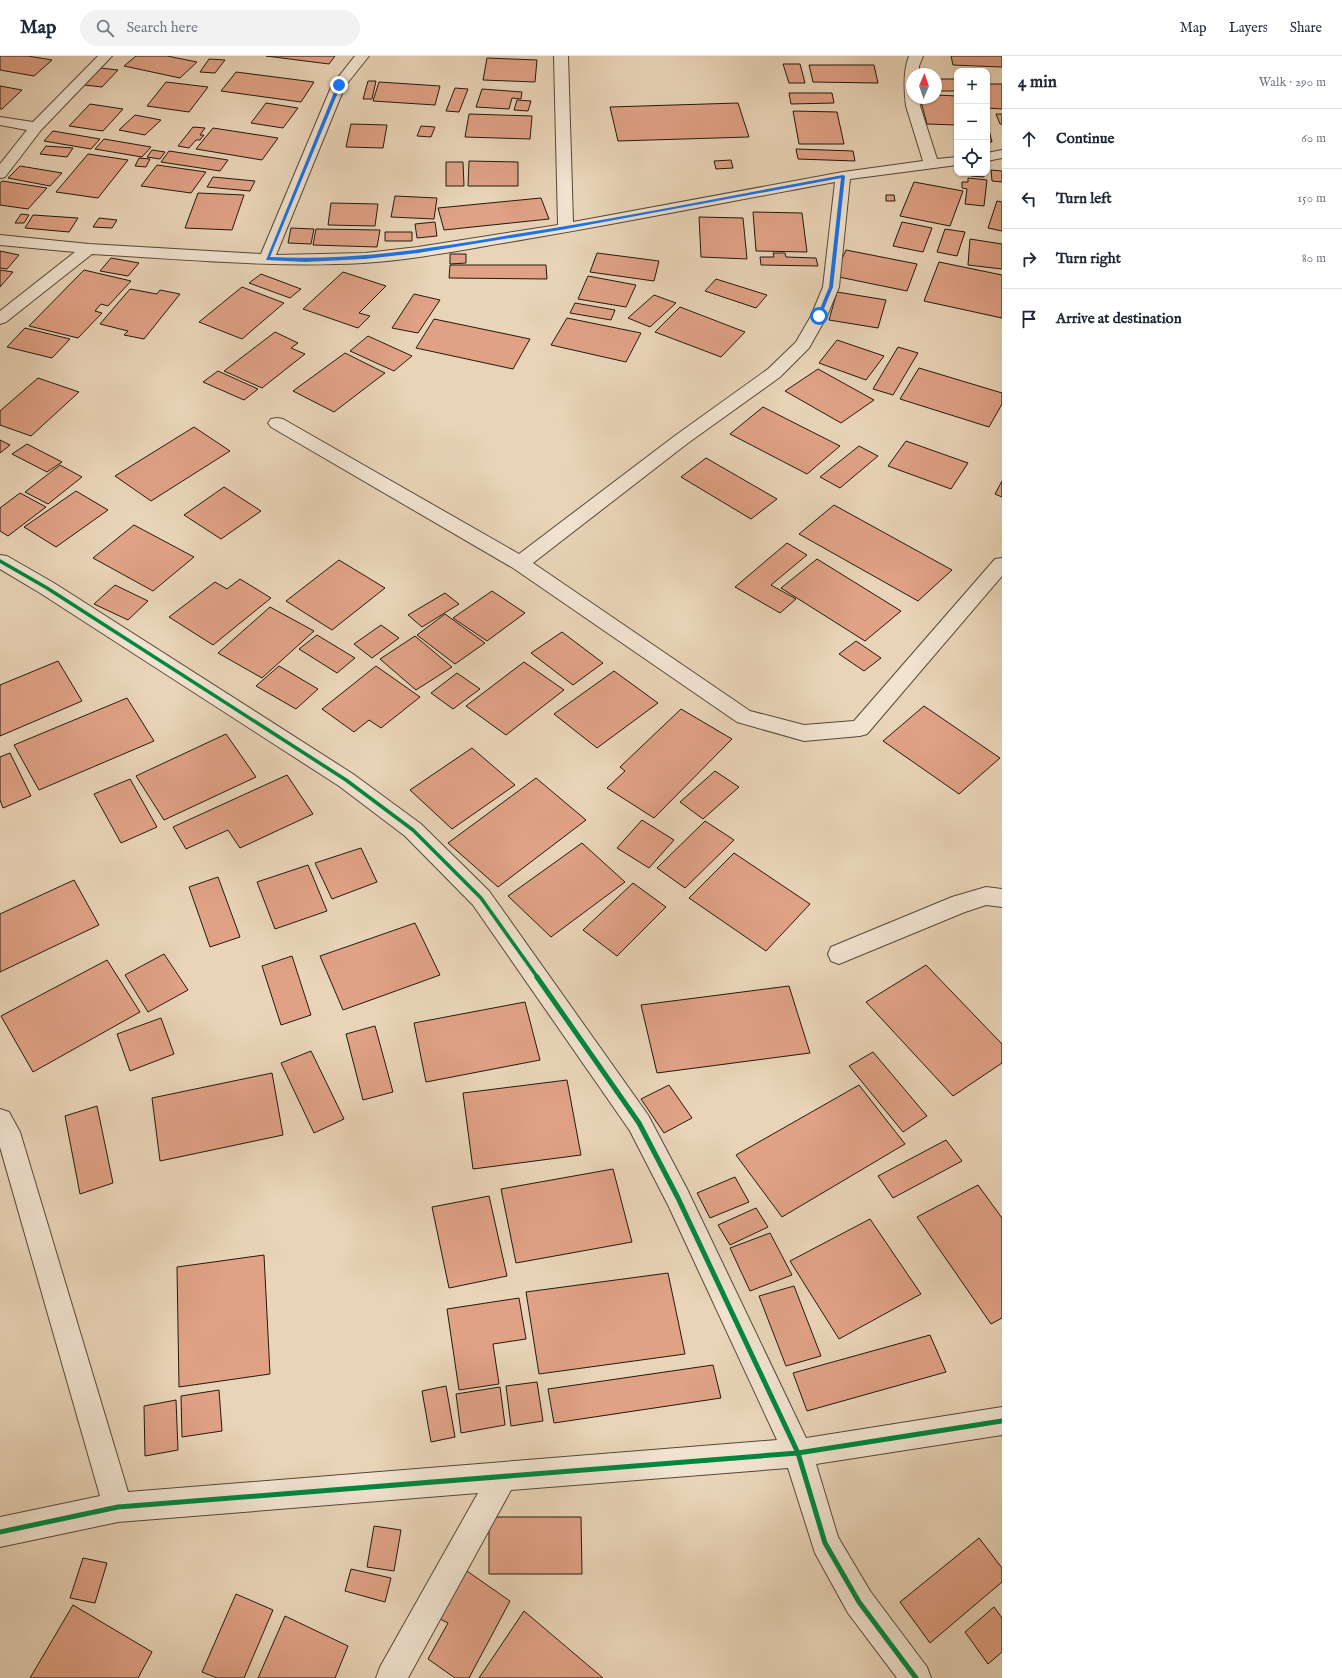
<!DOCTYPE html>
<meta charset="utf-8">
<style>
body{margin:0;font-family:"IM FELL English",serif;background:#f2f2f3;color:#1f2937}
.controls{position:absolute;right:12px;top:12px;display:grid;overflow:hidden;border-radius:8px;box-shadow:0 1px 3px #0004}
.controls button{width:36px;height:36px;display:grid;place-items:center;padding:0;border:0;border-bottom:1px solid #e0e1e3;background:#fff;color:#1f2937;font:20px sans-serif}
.compass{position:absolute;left:906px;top:12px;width:36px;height:36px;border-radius:50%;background:#fff;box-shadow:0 1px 3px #0004;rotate:2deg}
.stop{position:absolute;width:12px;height:12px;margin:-9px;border:3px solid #1a73e8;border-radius:50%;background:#fff}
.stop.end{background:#1a73e8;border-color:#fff;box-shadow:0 1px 4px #0008}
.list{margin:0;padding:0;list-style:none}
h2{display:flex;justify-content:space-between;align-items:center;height:52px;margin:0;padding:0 16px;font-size:17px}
h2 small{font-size:13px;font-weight:400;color:#747a83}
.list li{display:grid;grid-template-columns:26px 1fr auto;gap:12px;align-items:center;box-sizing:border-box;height:60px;padding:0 16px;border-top:1px solid #e0e1e3}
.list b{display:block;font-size:15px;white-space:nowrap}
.list em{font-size:13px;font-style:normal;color:#747a83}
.icon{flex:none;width:22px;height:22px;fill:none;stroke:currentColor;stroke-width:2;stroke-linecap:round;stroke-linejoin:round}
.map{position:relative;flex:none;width:1002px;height:1622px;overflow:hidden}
header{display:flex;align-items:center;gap:24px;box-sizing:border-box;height:56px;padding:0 20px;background:#fff;border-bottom:1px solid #e0e1e3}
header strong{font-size:19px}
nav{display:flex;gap:22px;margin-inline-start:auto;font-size:14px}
.search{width:280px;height:36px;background:#f2f2f3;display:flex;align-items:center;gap:10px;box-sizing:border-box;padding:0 14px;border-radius:22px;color:#747a83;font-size:15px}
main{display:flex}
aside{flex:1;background:#fff}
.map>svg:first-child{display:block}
.building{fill:#e0a185;stroke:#22190d}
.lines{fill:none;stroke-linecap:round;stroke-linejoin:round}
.minor-casing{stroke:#544838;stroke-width:2}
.minor{fill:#f1e3d0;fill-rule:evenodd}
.cycleway-far1-casing{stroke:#f1e3d0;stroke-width:6}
.cycleway-casing{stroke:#f1e3d0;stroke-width:8}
.cycleway-far1{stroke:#00873e;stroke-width:3.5}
.cycleway{stroke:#00873e;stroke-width:5}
.route{fill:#1a73e8}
</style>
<header>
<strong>Map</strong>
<div class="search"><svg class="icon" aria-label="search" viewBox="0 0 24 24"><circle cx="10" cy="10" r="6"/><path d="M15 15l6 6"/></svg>Search here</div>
<nav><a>Map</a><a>Layers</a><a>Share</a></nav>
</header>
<main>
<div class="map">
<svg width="1002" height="1622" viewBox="0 0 1002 1622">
<rect width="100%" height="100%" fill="#e9d4b7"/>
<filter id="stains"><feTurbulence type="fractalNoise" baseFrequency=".005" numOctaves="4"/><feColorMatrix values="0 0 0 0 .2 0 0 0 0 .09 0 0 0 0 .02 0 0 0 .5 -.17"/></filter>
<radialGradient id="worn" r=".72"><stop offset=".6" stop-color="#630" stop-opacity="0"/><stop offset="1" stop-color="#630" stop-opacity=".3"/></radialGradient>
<!-- building -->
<path class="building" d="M0,0H28L52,4L34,20L0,14Z
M136,0H167L197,6L180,22L124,10Z
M266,0H335L329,8Z
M951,0H1002V11L953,9Z
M487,2L537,4L535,26L483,24Z
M209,3L225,4L215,17L200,16Z
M783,8H800L805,27H789Z
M809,9H874L878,27L813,26Z
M100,12L118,14L102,31L84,29Z
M236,16L314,26L301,46L221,35Z
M936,23H957V35H936Z
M368,25H376L372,43H363Z
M166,26L208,31L189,56L147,50Z
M379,26L440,30L435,49L373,45Z
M987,28H1002V53L987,52Z
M0,30L22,34L2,53H0Z
M455,32L468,33L459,56L446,55Z
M482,33L522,36L521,43L512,42L509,53L476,51Z
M789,37H832L834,47L791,48Z
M936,39L957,40V69L927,68L920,42H936Z
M517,44L531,45L528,55L514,54Z
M266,47L298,52L283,72L251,67Z
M738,47L749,81L618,85L610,51Z
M90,48L123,53L103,75L69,70Z
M793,55L837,56L844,88H799Z
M469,58L532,60L530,83L465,81Z
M996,58H1002V68H1000Z
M135,59L161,64L145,79L119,74Z
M351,68L387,69L383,92L346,91Z
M421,70L435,71L431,81L417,80Z
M193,71L205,72L200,79H204L200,84H196L189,92L178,90Z
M213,72L278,82L262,104L196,93Z
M987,74H989L992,86H987Z
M53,75L100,83L91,93L44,85Z
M104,83L151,91L142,101L95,93Z
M46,90L73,92L67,101L40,98Z
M796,93L853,95L855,105L798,103Z
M152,94L165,96L160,103L147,101Z
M169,95L228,104L220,115L161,106Z
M88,98L128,104L98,142L56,136Z
M139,102L150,103L146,111L135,110Z
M731,104L733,112L716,113L714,105Z
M469,105L518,106V130H468Z
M446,106H463L464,130H446Z
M157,109L206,116L191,137L141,130Z
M20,110L62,117L50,130L8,122Z
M991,114L1002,115V126L992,125Z
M971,117H984V121L971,120Z
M213,121L255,125L250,135L207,131Z
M968,122L987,124L984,150L965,148L967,133L962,132V126H968Z
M2,125L47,132L28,153L0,149V127Z
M914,126L963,135L950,170L900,160Z
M198,137L244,139L232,174L185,172Z
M886,139H894L895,145H886Z
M395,140L437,142L434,163L391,161Z
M541,142L549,163L444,174L438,152Z
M997,145L1002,146V175L988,172Z
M331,147L378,148L375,170L328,169Z
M753,156L802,157L807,196L756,195Z
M21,158L29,159L24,167H15Z
M33,159L78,162L69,176L25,172Z
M699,161L743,162L747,203L701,201Z
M99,162L117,164L112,172L93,171Z
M435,166L437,180L417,182L415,168Z
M902,166L932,172L923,196L893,190Z
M291,172L314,173L311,188L288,187Z
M316,173L380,174L377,191L313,189Z
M945,173L965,176L957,200L937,196Z
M385,176H412V185H385Z
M970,183L1002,188V213L968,209Z
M846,194L917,208L907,235L834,220Z
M0,195L19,199L7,213L0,212Z
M597,197L659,205L654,225L590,216Z
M773,197H785L786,201L816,202L818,210L761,209L760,201H774Z
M450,198H466V207L450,208Z
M111,202L139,207L128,220L100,215Z
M939,206L1002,219V262L924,245Z
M450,209H546L547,223L449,222Z
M0,214L13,216L0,231Z
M84,214L131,225L108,250L101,248L95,255L102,257L78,282L29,270Z
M343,216L386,230L359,257L370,260L358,272L303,253Z
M261,218L301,233L290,242L249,227Z
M588,220L636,229L626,251L578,243Z
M716,223L767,239L756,252L705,235Z
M242,231L284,247L242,283L199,266Z
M130,233L157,238L160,234L180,238L144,283L124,279L128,275L100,268Z
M837,236L886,244L878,272L829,264Z
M414,238L440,244L418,277L392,272Z
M654,239L676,247L650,271L628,262Z
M575,247L615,254L611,264L570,257Z
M680,251L745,276L721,301L655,276Z
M567,262L641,277L626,306L551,289Z
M434,263L530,283L513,313L416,292Z
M25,272L70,283L52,302L7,291Z
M275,276L298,287L291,292L305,298L262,332L224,315Z
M368,280L412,300L394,315L350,295Z
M837,284L884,300L866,324L819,307Z
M898,291L918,297L893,339L873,333Z
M345,297L385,317L334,356L293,335Z
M919,312L1002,337V348L989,371L900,343Z
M818,313L874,344L841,367L785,335Z
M218,315L258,333L244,344L203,326Z
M38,322L79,336L31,380L0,369V355Z
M763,351L840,390L807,418L730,378Z
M194,371L230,395L151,445L115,420Z
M0,384L10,389L0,397Z
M906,385L968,407L951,433L888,410Z
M27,388L62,406L47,416L12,398Z
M859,390L878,400L840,432L820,421Z
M706,402L777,443L751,463L681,421Z
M60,409L82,421L48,448L25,436Z
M1002,425V441L995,438Z
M224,431L261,455L221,483L184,459Z
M76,435L108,454L56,491L24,471Z
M20,437L46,451L8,480L0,475V452Z
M834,449L952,514L918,545L799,478Z
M134,469L194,501L153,535L93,502Z
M787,487L807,499L771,529L796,543L780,557L735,531Z
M817,503L901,555L865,585L781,532Z
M339,504L385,532L332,574L286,545Z
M240,523L271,542L213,589L169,561L215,526L227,533Z
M115,529L148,545L128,564L94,548Z
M492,535L525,557L487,585L453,562Z
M445,537L459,548L422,571L408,559Z
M270,551L314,575L262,622L218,597Z
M445,558L485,587L455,608L417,579Z
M381,569L399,582L372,602L354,588Z
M562,576L603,607L573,629L531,597Z
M317,579L355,602L337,617L299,593Z
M415,580L452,611L416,634L380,603Z
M856,585L881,602L864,615L839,598Z
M58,605L82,645L0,680V629Z
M524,606L564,634L506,679L466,650Z
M279,610L318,633L296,653L256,630Z
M376,610L420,641L381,672L369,664L354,676L322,653Z
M614,615L658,647L597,692L554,658Z
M457,617L480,633L453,653L431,637Z
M127,642L154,685L39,734L14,689Z
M924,650L1000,702L959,738L883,685Z
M681,653L732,683L654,762L607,732L625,715L620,711Z
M226,678L256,721L164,764L136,720Z
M472,692L515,729L452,773L410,734Z
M10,697L31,740L3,752L0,744V701Z
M715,715L739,731L703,763L680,746Z
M287,719L313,758L240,792L228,774L186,793L173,771Z
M536,722L586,764L498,831L448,787Z
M130,723L157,771L121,787L94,738Z
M642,764L674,784L649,812L617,792Z
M705,765L734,784L685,832L657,812Z
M582,787L625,826L551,881L508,840Z
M361,792L377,826L332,843L315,807Z
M734,797L810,848L766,895L689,842Z
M308,809L327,855L275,873L257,826Z
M218,821L240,881L210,891L189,831Z
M74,824L99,869L0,916V858Z
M633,827L666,851L617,900L583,874Z
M415,867L440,919L343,954L320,900Z
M164,898L188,934L148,956L125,919Z
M292,900L311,959L281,969L262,910Z
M107,904L140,956L33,1016L1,960Z
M926,909L1002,988V1007L953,1040L866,946Z
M789,930L810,997L657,1017L641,949Z
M525,946L540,1004L426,1026L414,967Z
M161,962L174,998L130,1015L117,978Z
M375,970L393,1036L363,1044L346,978Z
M311,995L344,1063L314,1077L281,1007Z
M873,996L927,1060L903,1076L849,1010Z
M272,1017L283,1079L160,1105L152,1042Z
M567,1024L581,1099L473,1113L463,1037Z
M669,1029L692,1062L664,1077L641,1043Z
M859,1029L905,1088L782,1161L736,1099Z
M97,1050L113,1127L80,1138L65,1060Z
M946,1084L962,1105L893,1142L878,1120Z
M613,1113L632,1186L516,1207L501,1133Z
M735,1121L749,1146L710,1162L697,1137Z
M978,1129L1002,1162V1262L991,1268L917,1161Z
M489,1140L507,1220L449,1232L432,1151Z
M756,1152L768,1171L730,1189L718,1169Z
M870,1163L921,1238L839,1283L790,1205Z
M770,1177L792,1219L750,1235L730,1192Z
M264,1199L270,1318L179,1331L177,1211Z
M668,1217L685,1298L539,1318L526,1236Z
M794,1230L821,1300L786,1310L759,1240Z
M519,1242L526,1283L493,1288L499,1328L459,1334L447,1253Z
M930,1279L946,1316L807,1355L793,1317Z
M713,1309L721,1342L554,1367L548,1333Z
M537,1326L543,1365L511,1370L506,1330Z
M446,1330L455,1381L431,1386L422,1335Z
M500,1331L505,1369L461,1377L456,1338Z
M219,1334L222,1375L182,1381L181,1340Z
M176,1344L178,1394L145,1400L144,1350Z
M489,1461H581L582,1518H489Z
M374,1470L401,1474L394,1515L367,1511Z
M979,1482L1002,1512V1526L930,1587L900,1546Z
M83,1502L107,1507L95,1547L70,1542Z
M351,1513L391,1522L385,1546L345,1535Z
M464,1513L510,1545L469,1622H455L428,1603L448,1567L436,1561Z
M236,1538L273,1554L244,1622H217L202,1616Z
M73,1549L152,1596L138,1622H30Z
M994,1551L1002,1562V1596L988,1608L965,1576Z
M524,1555L603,1622H479Z
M285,1560L348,1590L335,1622H258Z"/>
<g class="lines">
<defs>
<path id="minor" d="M98,0H112L41,74L5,121L0,122V108L27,74L0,69V61L33,66Z
M355,0H369L345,30L276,199L365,197L418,191L558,169L554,0H568L573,166L843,116L923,105L906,50C904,34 903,15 909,0H923L919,10V18H912V42H919L920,50L937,103L957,101V109L850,123L839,231L827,260L809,292L780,321L688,387L533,507L750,655L804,669L854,665L995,503L1002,502V520L867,678L860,680L804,685L737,666L513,512L271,371L268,367L271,363L277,362L283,363L519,498L676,379L768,313L796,286L811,260L823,231L835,126C726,146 618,168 509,186C461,194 412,204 363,207C273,212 183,203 92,198L6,266L0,268V255L75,196L0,189V179L89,188L261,198L332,29Z
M1002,94V102L987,105V97Z
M0,499L7,500L54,527L353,718L421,768L489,835L648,1059L687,1133L806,1382L1002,1351V1379L816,1408L838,1481L870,1535L927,1611L931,1622H897L848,1557L815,1497L788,1412L511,1434L408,1622H376L380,1611L478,1437L118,1466L0,1491V1461L100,1440L0,1091V1053L9,1056L20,1076L128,1436L777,1384L669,1151L630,1075L473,849L405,780L339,730L40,537L0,513Z
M986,831L1002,833V851L986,849L965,856L839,908L831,905L828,898L831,891L952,841Z"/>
</defs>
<!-- minor casing -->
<use href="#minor" class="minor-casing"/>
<!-- minor -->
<use href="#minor" class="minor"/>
<defs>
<path id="cycleway-far1" d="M0,505L47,532L346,724L413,774L481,842L538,922"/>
<path id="cycleway" d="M537,921L639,1067L678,1142L798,1397L825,1487L859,1546L916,1622
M0,1476L118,1451L798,1397L1002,1365"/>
</defs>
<!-- cycleway-far1 casing -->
<use href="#cycleway-far1" class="cycleway-far1-casing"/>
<!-- cycleway casing -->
<use href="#cycleway" class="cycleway-casing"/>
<!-- cycleway-far1 -->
<use href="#cycleway-far1" class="cycleway-far1"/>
<!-- cycleway -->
<use href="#cycleway" class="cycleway"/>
</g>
<!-- route -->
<path class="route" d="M339,28L341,29L270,201C353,205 428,193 510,179C622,162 732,139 843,119L845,120L833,231L821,260L819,262L817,260L829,231L841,122L566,173L418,197L365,203L305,206L266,204L337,29Z"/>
<rect width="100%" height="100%" filter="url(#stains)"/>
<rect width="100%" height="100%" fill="url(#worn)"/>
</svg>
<div class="controls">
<button>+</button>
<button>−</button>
<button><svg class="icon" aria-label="locate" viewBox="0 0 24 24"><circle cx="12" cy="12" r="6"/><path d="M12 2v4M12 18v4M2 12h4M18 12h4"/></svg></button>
</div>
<svg class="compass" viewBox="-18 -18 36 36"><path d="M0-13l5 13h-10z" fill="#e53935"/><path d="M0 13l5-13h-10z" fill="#747a83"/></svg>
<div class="stop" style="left:819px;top:260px"></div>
<div class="stop end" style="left:339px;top:29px"></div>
</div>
<aside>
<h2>4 min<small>Walk · 290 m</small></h2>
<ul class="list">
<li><svg class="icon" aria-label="ahead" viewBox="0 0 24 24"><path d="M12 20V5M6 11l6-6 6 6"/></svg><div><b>Continue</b></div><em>60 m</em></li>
<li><svg class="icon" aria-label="left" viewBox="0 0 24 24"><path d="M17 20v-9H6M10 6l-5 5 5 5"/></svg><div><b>Turn left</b></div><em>150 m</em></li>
<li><svg class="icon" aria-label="right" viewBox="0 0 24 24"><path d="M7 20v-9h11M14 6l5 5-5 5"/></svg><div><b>Turn right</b></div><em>80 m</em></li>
<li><svg class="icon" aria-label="arrive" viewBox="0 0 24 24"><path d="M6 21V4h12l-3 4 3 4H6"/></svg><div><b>Arrive at destination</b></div></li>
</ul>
</aside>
</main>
